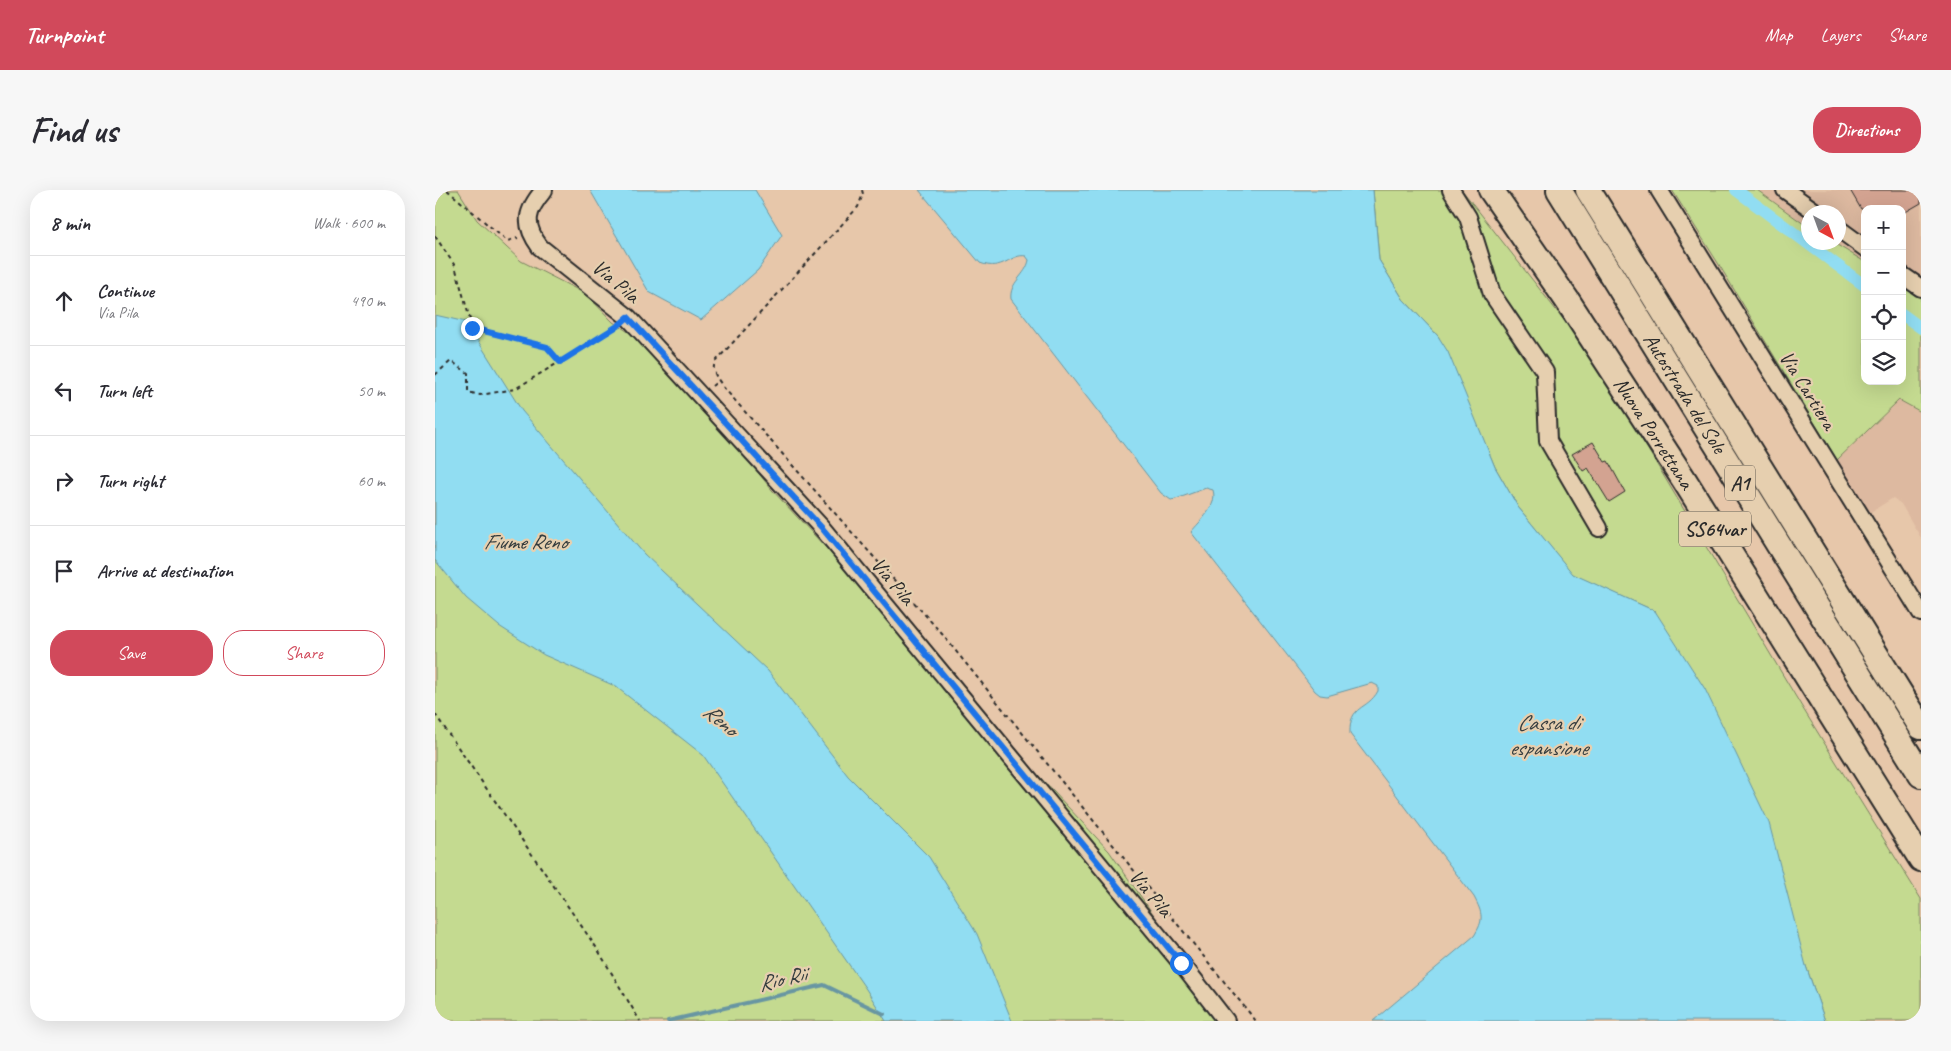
<!DOCTYPE html>
<meta charset="utf-8">
<style>
body{margin:0;font-family:Caveat,sans-serif;background:#f7f7f7;color:#2b2b33}
.controls{position:absolute;right:15px;top:15px;display:grid;overflow:hidden;border-radius:10px;box-shadow:0 5px 20px #0002}
.controls button{width:45px;height:45px;display:grid;place-items:center;padding:0;border:0;border-bottom:1px solid #e1e1e2;background:#fff;color:#2b2b33;font:25px sans-serif}
.compass{position:absolute;left:1366px;top:15px;width:45px;height:45px;border-radius:50%;background:#fff;box-shadow:0 5px 20px #0002;rotate:139deg}
.stop{position:absolute;width:15px;height:15px;margin:-11px;border:4px solid #1a73e8;border-radius:50%;background:#fff}
.stop.end{background:#1a73e8;border-color:#fff;box-shadow:0 1px 5px #0008}
.list{margin:0;padding:0;list-style:none}
h2{display:flex;justify-content:space-between;align-items:center;height:65px;margin:0;padding:0 20px;font-size:21px}
h2 small{font-size:16px;font-weight:400;color:#7c7c81}
.list li{display:grid;grid-template-columns:32px 1fr auto;gap:15px;align-items:center;box-sizing:border-box;height:90px;padding:0 20px;border-top:1px solid #e1e1e2}
.list b{display:block;font-size:19px;white-space:nowrap}
.list p{margin:0;font-size:16px;white-space:nowrap;color:#7c7c81}
.list em{font-size:16px;font-style:normal;color:#7c7c81}
.actions{display:flex;gap:10px;padding:15px 20px}
.actions a{flex:1;padding:11px 0;border:1px solid #d1495b;border-radius:20px;text-align:center;font-size:18px;color:#d1495b}
.actions .main{background:#d1495b;color:#fff}
.icon{flex:none;width:28px;height:28px;fill:none;stroke:currentColor;stroke-width:2;stroke-linecap:round;stroke-linejoin:round}
.map{position:relative;flex:none;width:1486px;height:831px;overflow:hidden;border-radius:20px}
header{display:flex;align-items:center;gap:30px;box-sizing:border-box;height:70px;padding:0 25px;background:#d1495b;color:#fff}
header strong{font-size:24px}
nav{display:flex;gap:28px;margin-inline-start:auto;font-size:18px}
.intro{display:flex;align-items:center;justify-content:space-between;box-sizing:border-box;height:120px;padding:0 30px}
h1{margin:0;font-size:35px}
.button{padding:12px 22px;border-radius:20px;background:#d1495b;color:#fff;font-size:18px;font-weight:700}
main{display:flex;gap:30px;padding:0 30px}
aside{flex:1;background:#fff;border-radius:20px;box-shadow:0 5px 20px #0002}
.map>svg:first-child{display:block}
.built{fill:#ddb9a0}
.green{fill:#c4da90;stroke:#78825e}
.water{fill:#91ddf2;stroke:#6896a2}
.lines{fill:none;stroke-linecap:round;stroke-linejoin:round}
.stream{stroke:#6896a2;stroke-width:4}
.canal{stroke:#91ddf2;stroke-width:12}
.building{fill:#d3a391;stroke:#2b2b2b}
.minor-casing{stroke:#2b2b2b;stroke-width:20}
.highway-casing{stroke:#2b2b2b;stroke-width:28}
.path{stroke:#2b2b2b;stroke-width:2;stroke-dasharray:4 4;stroke-linecap:butt}
.minor{stroke:#e6cfaf;stroke-width:16}
.highway{stroke:#e6cfaf;stroke-width:24}
.route{stroke:#1a73e8;stroke-width:6}
.labels{text-anchor:middle;stroke-width:4.5;stroke-linejoin:round;paint-order:stroke}
.shield{fill:#e6cfaf;stroke:#635c53;stroke-width:1}
.shield-label{font-size:20px;font-weight:bold;fill:#2b2b2b}
.street-label{font-size:21px;fill:#2b2b2b;stroke:#e6cfaf}
.water-label{font-size:22px;font-style:italic;fill:#353d3f;stroke:#e6cfaf}
</style>
<header>
<strong>Turnpoint</strong>
<nav><a>Map</a><a>Layers</a><a>Share</a></nav>
</header>
<div class="intro"><h1>Find us</h1><a class="button">Directions</a></div>
<main>
<aside>
<h2>8 min<small>Walk · 600 m</small></h2>
<ul class="list">
<li><svg class="icon" aria-label="ahead" viewBox="0 0 24 24"><path d="M12 20V5M6 11l6-6 6 6"/></svg><div><b>Continue</b><p>Via Pila</p></div><em>490 m</em></li>
<li><svg class="icon" aria-label="left" viewBox="0 0 24 24"><path d="M17 20v-9H6M10 6l-5 5 5 5"/></svg><div><b>Turn left</b></div><em>50 m</em></li>
<li><svg class="icon" aria-label="right" viewBox="0 0 24 24"><path d="M7 20v-9h11M14 6l5 5-5 5"/></svg><div><b>Turn right</b></div><em>60 m</em></li>
<li><svg class="icon" aria-label="arrive" viewBox="0 0 24 24"><path d="M6 21V4h12l-3 4 3 4H6"/></svg><div><b>Arrive at destination</b></div></li>
</ul>
<div class="actions"><a class="main">Save</a><a>Share</a></div>
</aside>
<div class="map">
<svg width="1486" height="831" viewBox="0 0 1486 831">
<rect width="100%" height="100%" fill="#e7c7aa"/>
<filter id="ink" filterUnits="userSpaceOnUse"><feTurbulence type="fractalNoise" baseFrequency=".02" numOctaves="2"/><feDisplacementMap in="SourceGraphic" scale="10" xChannelSelector="R" yChannelSelector="G"/><feConvolveMatrix kernelMatrix="1 2 1 2 8 2 1 2 1" color-interpolation-filters="sRGB"/></filter>
<g filter="url(#ink)">
<!-- built -->
<path class="built" d="M1322,0H1486V107L1467,95V19H1430V72L1399,53L1404,52V22H1374L1373,37Z
M1464,210L1486,222V348L1466,314L1458,308L1434,323L1402,270Z"/>
<!-- green -->
<path class="green" d="M0,0H23L42,30L86,71L151,104L178,132L195,143L255,197L337,300L674,661L793,831H0Z
M938,0H1027L1157,166L1367,517L1486,709V831H1390L1371,776L1220,421L1138,385L1083,317L1060,277L1003,146L968,109L944,70Z
M1237,0H1322L1373,37L1374,52L1399,53L1430,72V191H1467V95L1486,107V222L1464,210L1402,270L1283,73Z"/>
<!-- water -->
<path class="water" d="M155,0H320L347,45L323,80L266,130L214,102Z
M484,0H938L944,70L968,109L1003,146L1013,162L1060,277L1083,317L1138,384L1220,421L1270,499L1334,633L1371,776L1390,831H938L1039,746C1049,730 1048,724 1039,707L915,544C914,514 932,521 943,501V496L937,493L892,506L885,505L880,501L756,342C765,331 783,316 778,300L771,298L741,309L736,310L726,303L576,109C574,92 591,86 594,70L591,66C576,63 568,82 545,73Z
M0,125L31,132L87,221L209,364L333,481L413,586L494,667L542,744L577,831H451L431,799L268,565L180,496L109,465L64,436L31,408L0,370Z"/>
<g class="lines">
<!-- stream -->
<path class="stream" d="M233,831L389,795L449,824"/>
<!-- canal -->
<path class="canal" d="M1301,0L1430,96
M1467,124L1486,138"/>
</g>
<!-- building -->
<path class="building" d="M1415,0H1486V13L1467,24V19H1426Z
M1158,252L1170,272L1173,271L1190,302L1174,312L1153,278L1148,281L1137,264Z"/>
<g class="lines">
<defs>
<path id="minor" d="M109,0C91,21 88,34 105,57L193,127L387,338L746,773L791,831
M1016,0L1033,27L1057,104L1110,182L1113,251L1164,338
M1224,0L1486,423
M1350,0L1381,22
M1404,39L1430,58
M1467,85L1486,98"/>
<path id="highway" d="M1056,0L1132,110L1248,288L1486,669
M1124,0L1486,585
M1153,0L1486,537"/>
</defs>
<!-- minor casing -->
<use href="#minor" class="minor-casing"/>
<!-- highway casing -->
<use href="#highway" class="highway-casing"/>
<!-- path -->
<path class="path" d="M12,0L72,51L83,48
M427,0L428,4L423,17L280,172C276,182 283,189 289,198L507,444L821,831
M0,46L20,76L37,137L112,157L125,172
M0,185L16,171L33,183V202L45,205L80,199L182,137
M277,196L284,190
M0,524L163,760L205,831"/>
<!-- minor -->
<use href="#minor" class="minor"/>
<!-- highway -->
<use href="#highway" class="highway"/>
</g>
</g>
<g class="lines" filter="url(#ink)">
<!-- route -->
<path class="route" d="M37,138L112,157L125,172L184,135L193,127L387,338L746,773"/>
</g>
<g class="labels">
<!-- shield labels -->
<g class="shield">
<rect x="1290" y="275.5" width="30" height="35" rx="4"/>
<rect x="1244" y="321.5" width="72" height="35" rx="4"/>
</g>
<g class="shield-label">
<text x="1305" y="300">A1</text>
<text x="1280" y="346">SS64var</text>
</g>
<!-- street labels -->
<g class="street-label">
<text transform="translate(181 91) rotate(40)" y="7">Via Pila</text>
<text transform="translate(1373 200) rotate(58)" y="7">Via Cartiera</text>
<text transform="translate(1250 203) rotate(58)" y="7">Autostrada del Sole</text>
<text transform="translate(1219 243) rotate(57)" y="7">Nuova Porrettana</text>
<text transform="translate(458 391) rotate(50)" y="7">Via Pila</text>
<text transform="translate(716 703) rotate(50)" y="7">Via Pila</text>
</g>
<!-- water labels -->
<g class="water-label">
<text x="90" y="359">Fiume Reno</text>
<text transform="translate(286 529) rotate(40)" y="8">Reno</text>
<text x="1113" y="540">Cassa di<tspan x="1113" dy="25">espansione</tspan></text>
<text transform="translate(347 788) rotate(-13)" y="8">Rio Rii</text>
</g>
</g>
</svg>
<div class="controls">
<button>+</button>
<button>−</button>
<button><svg class="icon" aria-label="locate" viewBox="0 0 24 24"><circle cx="12" cy="12" r="6"/><path d="M12 2v4M12 18v4M2 12h4M18 12h4"/></svg></button>
<button><svg class="icon" aria-label="layers" viewBox="0 0 24 24"><path d="M12 4l9 5-9 5-9-5zM3 14l9 5 9-5"/></svg></button>
</div>
<svg class="compass" viewBox="-18 -18 36 36"><path d="M0-13l5 13h-10z" fill="#e53935"/><path d="M0 13l5-13h-10z" fill="#7c7c81"/></svg>
<div class="stop" style="left:746px;top:773px"></div>
<div class="stop end" style="left:37px;top:138px"></div>
</div>
</main>
